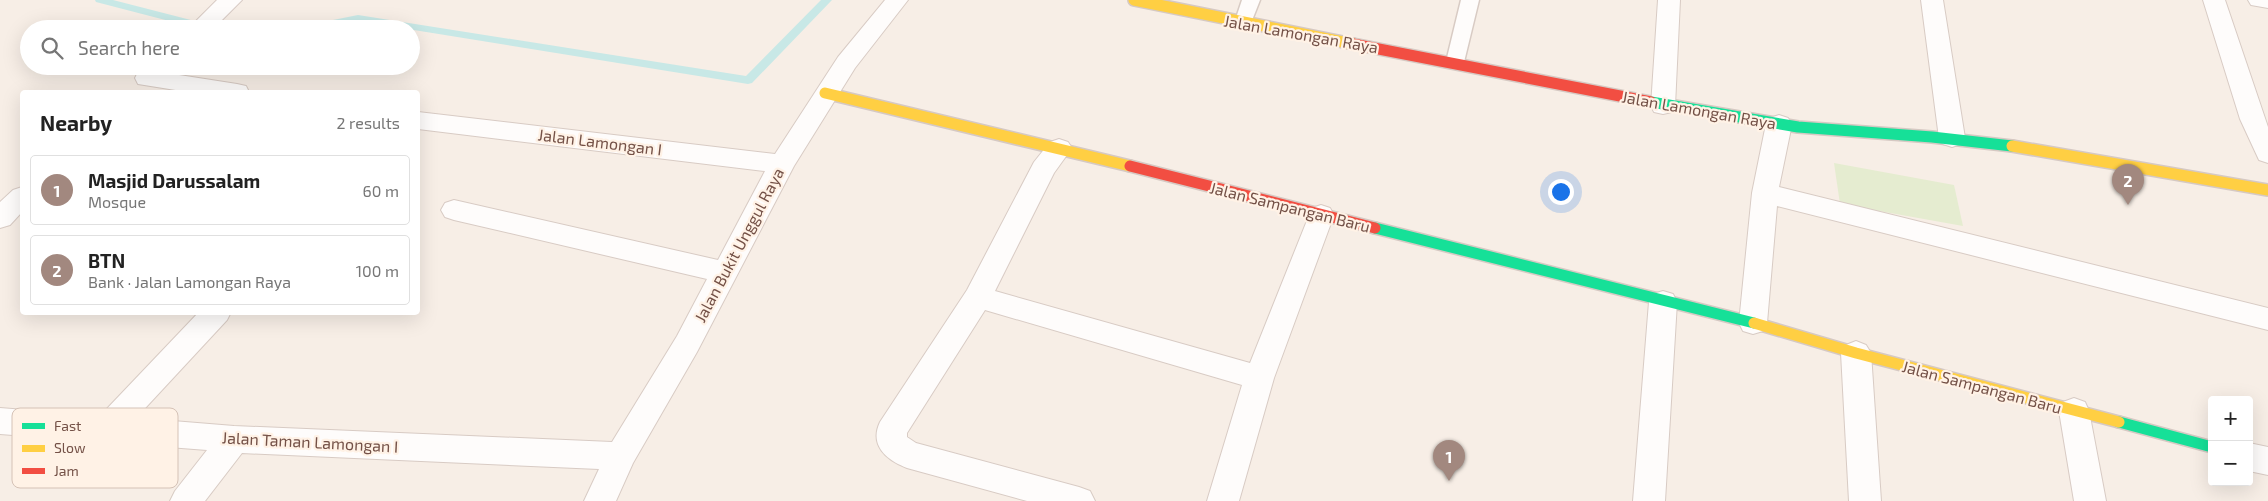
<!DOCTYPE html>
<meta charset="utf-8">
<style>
body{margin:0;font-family:"Exo 2",sans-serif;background:#f2f2f2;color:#222}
.controls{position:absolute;right:15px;bottom:15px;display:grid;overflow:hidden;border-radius:5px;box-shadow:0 5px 20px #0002}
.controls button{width:45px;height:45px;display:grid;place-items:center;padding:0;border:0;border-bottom:1px solid #e0e0e0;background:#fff;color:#222;font:25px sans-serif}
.you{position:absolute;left:1560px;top:191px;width:18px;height:18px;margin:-12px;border:4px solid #fff;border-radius:50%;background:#1a73e8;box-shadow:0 0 0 8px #1a73e833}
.badge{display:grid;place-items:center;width:32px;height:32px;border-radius:50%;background:#a2887f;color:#fff;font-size:16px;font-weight:700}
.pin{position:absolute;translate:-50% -41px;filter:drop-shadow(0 1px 2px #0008)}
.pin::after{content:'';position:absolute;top:26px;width:18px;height:15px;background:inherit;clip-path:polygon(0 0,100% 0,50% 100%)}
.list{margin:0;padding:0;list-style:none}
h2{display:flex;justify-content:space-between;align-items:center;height:65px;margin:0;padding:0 20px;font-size:21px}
h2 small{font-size:16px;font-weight:400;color:#767676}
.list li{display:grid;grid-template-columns:32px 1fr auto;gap:15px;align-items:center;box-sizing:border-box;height:70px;margin:0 10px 10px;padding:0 10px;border:1px solid #e0e0e0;border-radius:5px}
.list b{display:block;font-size:19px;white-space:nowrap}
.list p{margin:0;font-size:16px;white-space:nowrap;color:#767676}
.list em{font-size:16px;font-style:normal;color:#767676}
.icon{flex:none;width:28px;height:28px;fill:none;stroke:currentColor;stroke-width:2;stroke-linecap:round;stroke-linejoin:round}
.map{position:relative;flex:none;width:2268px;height:501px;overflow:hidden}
.search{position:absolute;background:#fff;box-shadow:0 5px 20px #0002;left:20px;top:20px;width:400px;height:55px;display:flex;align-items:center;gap:12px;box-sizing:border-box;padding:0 18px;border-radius:28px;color:#767676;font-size:19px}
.panel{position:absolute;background:#fff;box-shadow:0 5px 20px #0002;left:20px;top:90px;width:400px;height:225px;border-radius:5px}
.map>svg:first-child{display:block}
.green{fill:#e5ecd0}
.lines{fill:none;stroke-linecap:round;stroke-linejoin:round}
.stream{fill:#c8e8e6;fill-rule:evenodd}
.lane-casing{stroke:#d8cbc4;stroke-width:3}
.street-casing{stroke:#d8cbc4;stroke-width:2}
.fast-casing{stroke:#d6c9c3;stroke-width:14}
.slow-casing{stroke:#d6c9c3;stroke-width:14}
.jam-casing{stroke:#d6c9c3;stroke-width:14}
.lane{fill:#fefcfb;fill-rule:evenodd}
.street{fill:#fefcfb;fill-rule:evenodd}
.fast{stroke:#16e098;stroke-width:11}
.slow{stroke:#ffcf43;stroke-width:11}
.jam{stroke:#f24e42;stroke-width:11}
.labels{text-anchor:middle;stroke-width:4.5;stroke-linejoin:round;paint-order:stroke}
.street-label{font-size:16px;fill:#745147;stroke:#fff2e6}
.key{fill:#fff2e6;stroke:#d5c2b6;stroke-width:1}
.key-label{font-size:14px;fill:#745147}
</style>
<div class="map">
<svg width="2268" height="501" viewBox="0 0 2268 501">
<rect width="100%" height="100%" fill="#f7eee6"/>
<!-- green -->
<path class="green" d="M1834,163L1954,185L1963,226L1840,204Z"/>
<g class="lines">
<!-- stream -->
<path class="stream" d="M95,0H113L218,27L219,29H200L96,2Z
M821,0H832L752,83L748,84L358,21L321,29H298L303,26L358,15L746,76Z"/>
<defs>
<path id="lane" d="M1242,0H1260L1249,28H1237L1234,24Z
M1461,0H1479L1464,62L1462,66L1455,68L1448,66L1446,62Z"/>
<path id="street" d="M217,0H242L213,29H188Z
M885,0H908L855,68L794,166L697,352L633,463L616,501H584L599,469L242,453L205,501H170L175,491L207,450L0,434V408L100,416L199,312H231L227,320L136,418L234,426L612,442L677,336L707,279L454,220L445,217L441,210L445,203L454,200L718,260L765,171L418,129V112L775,154L838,57Z
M1658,0H1680L1675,106L1672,112L1663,114L1654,112L1651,106Z
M1921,0H1943L1965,138L1961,144L1952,147L1943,144L1939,138Z
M2203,0H2225L2268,127V163L2259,160L2240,119Z
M2248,0H2268V8L2251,5Z
M147,70L237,84L246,86L249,92H188L138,84L135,78L138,72Z
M1779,115L1788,118L1792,124L1779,187L2268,308V330L1777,206L1767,323L1763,331L1753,334L1743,331L1739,323L1752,193L1766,124L1770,118Z
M1059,139L1068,142L1072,148L1054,173L995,291L1250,363L1312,208L1321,205L1330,208L1334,215L1274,378L1239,501H1207L1242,385L985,310L907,433V437L916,443L1079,487L1090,491L1095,501H1027L907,468C886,460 869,445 880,422L967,290L1034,162L1050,142Z
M22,187V212L10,225L0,228V202L13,190Z
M1663,291L1673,294L1677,302L1665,501H1633L1649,302L1653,294Z
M1856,341L1866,345L1871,353L1881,501H1849L1841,353L1846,345Z
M2074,398L2085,402L2089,411L2106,501H2074L2059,411L2063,402Z
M2249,443L2268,447V475L2249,471Z"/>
<path id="fast" d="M1651,102L1798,127L1932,137L2012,146
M1375,228L1754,323
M2119,422L2212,447"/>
<path id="slow" d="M1134,0L1353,44
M825,93L1130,166
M2012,146L2268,190
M1754,323L1856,353L2119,422"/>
<path id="jam" d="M1353,44L1651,102
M1130,166L1375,228"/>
</defs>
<!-- lane casing -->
<use href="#lane" class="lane-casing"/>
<!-- street casing -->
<use href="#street" class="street-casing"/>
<!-- fast casing -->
<use href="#fast" class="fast-casing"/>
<!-- slow casing -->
<use href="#slow" class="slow-casing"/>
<!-- jam casing -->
<use href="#jam" class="jam-casing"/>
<!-- lane -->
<use href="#lane" class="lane"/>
<!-- street -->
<use href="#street" class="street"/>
<!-- fast -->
<use href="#fast" class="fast"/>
<!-- slow -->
<use href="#slow" class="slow"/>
<!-- jam -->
<use href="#jam" class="jam"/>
</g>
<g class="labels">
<!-- street labels -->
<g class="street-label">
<text transform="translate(1301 34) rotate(10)" y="6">Jalan Lamongan Raya</text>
<text transform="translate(1699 110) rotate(10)" y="6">Jalan Lamongan Raya</text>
<text transform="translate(600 142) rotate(7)" y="6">Jalan Lamongan I</text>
<text transform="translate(1290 207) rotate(14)" y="6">Jalan Sampangan Baru</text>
<text transform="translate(739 245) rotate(-62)" y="6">Jalan Bukit Unggul Raya</text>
<text transform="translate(1982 387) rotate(15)" y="6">Jalan Sampangan Baru</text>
<text transform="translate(310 442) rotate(3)" y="6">Jalan Taman Lamongan I</text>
</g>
</g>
<!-- legend -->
<rect x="12" y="408" width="166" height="80" rx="8" class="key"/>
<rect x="22" y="423" width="23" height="6" fill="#16e098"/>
<rect x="22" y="445" width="23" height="7" fill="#ffcf43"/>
<rect x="22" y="468" width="23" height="6" fill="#f24e42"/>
<g class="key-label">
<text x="54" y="431">Fast</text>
<text x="54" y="453">Slow</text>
<text x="54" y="476">Jam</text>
</g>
</svg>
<div class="controls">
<button>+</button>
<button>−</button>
</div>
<div class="you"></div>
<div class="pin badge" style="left:1449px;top:481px">1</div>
<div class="pin badge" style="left:2128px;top:205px">2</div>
<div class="search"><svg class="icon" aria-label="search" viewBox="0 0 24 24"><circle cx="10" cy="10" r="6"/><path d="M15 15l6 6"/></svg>Search here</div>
<section class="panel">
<h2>Nearby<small>2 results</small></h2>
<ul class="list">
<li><span class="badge">1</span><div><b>Masjid Darussalam</b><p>Mosque</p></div><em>60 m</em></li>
<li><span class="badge">2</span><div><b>BTN</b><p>Bank · Jalan Lamongan Raya</p></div><em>100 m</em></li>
</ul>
</section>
</div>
